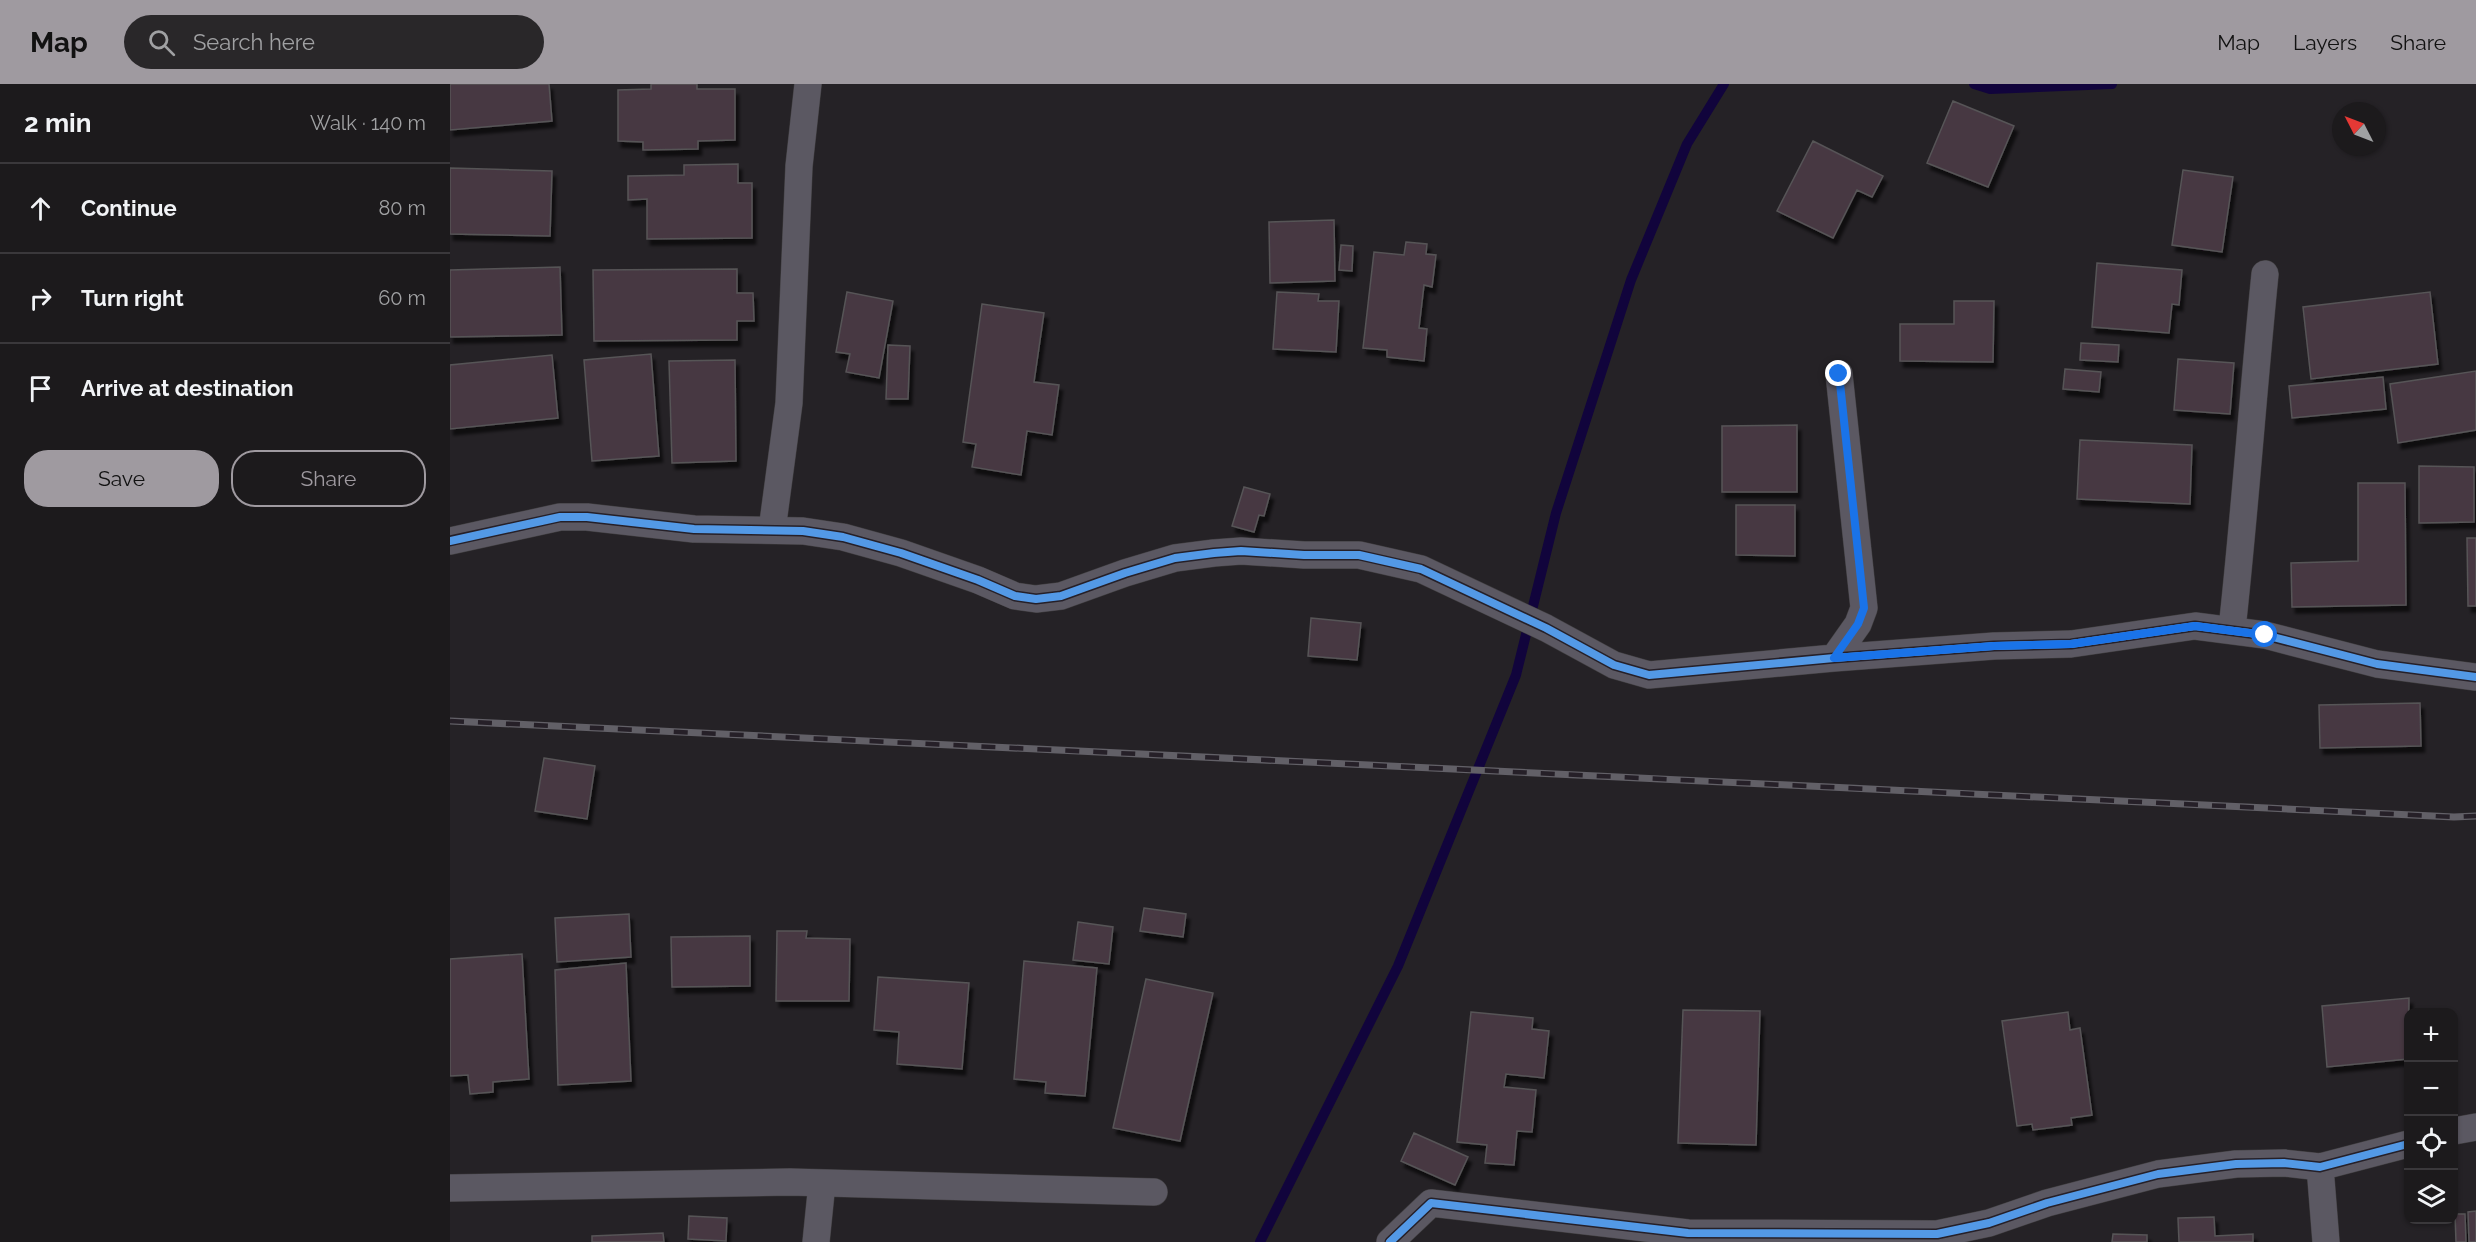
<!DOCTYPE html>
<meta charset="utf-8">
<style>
body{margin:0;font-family:Raleway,sans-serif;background:#292729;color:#f1f3f6}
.controls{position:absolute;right:18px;bottom:18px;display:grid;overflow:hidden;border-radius:12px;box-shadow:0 2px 4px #0004}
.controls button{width:54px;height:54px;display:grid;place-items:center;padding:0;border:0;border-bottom:2px solid #3a383b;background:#1c1a1c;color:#f1f3f6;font:30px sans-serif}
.compass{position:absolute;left:1882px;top:18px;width:54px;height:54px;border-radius:50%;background:#1c1a1c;box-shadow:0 2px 4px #0004;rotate:312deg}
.stop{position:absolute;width:18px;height:18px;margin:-14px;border:4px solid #1a73e8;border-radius:50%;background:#fff}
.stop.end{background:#1a73e8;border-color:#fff;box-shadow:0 2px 6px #0008}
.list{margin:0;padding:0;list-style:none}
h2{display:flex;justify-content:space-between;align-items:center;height:78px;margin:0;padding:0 24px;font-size:26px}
h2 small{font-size:20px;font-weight:400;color:#a0a1a3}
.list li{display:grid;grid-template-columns:39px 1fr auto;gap:18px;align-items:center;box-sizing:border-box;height:90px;padding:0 24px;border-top:2px solid #3a383b}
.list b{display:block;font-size:22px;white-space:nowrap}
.list em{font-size:20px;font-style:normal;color:#a0a1a3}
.actions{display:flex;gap:12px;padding:18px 24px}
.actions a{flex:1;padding:14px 0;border:2px solid #9f9aa0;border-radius:24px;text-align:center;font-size:21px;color:#9f9aa0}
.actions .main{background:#9f9aa0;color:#111}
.icon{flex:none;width:33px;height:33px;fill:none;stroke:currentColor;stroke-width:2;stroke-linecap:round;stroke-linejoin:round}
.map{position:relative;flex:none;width:2026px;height:1158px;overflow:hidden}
header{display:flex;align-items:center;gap:36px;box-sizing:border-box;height:84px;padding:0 30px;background:#9f9aa0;color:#111}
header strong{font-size:28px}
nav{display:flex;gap:33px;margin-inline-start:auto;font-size:21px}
.search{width:420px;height:54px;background:#292729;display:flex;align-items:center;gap:15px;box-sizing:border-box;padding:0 21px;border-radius:33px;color:#a0a1a3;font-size:22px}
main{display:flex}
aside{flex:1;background:#1c1a1c}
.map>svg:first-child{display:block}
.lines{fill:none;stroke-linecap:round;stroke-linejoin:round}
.stream{stroke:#11043c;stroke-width:10}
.building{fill:#463843;stroke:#575457;stroke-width:1.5;filter:url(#shadow)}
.minor-casing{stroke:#3f3d3f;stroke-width:28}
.minor{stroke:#5b5862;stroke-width:27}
.rail-casing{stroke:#626067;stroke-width:7}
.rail{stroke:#262028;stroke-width:4.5;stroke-dasharray:14;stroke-linecap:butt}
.cycleway-casing{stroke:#262028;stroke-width:11}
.cycleway{stroke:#5399e6;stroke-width:8}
.route{stroke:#1a73e8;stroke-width:8}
</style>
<header>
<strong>Map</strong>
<div class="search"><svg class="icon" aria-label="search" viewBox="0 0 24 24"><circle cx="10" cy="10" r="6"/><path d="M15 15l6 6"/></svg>Search here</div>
<nav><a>Map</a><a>Layers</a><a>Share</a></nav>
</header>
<main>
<aside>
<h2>2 min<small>Walk · 140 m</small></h2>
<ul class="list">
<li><svg class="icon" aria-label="ahead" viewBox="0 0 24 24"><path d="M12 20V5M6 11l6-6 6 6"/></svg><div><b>Continue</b></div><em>80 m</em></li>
<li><svg class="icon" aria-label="right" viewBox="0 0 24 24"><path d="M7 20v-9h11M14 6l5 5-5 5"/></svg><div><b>Turn right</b></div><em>60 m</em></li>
<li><svg class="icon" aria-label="arrive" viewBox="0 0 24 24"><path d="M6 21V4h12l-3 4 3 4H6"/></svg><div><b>Arrive at destination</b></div></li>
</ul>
<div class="actions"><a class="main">Save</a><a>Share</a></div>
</aside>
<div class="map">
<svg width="2026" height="1158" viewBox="0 0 2026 1158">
<defs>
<filter id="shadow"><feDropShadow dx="3.5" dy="6" stdDeviation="1.5" flood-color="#0009"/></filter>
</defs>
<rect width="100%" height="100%" fill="#252226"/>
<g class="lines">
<!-- stream -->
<path class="stream" d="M1524,0L1540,5L1662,0
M810,1158L948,882L1066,591L1106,429L1181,196L1237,60L1274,0"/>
</g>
<!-- building -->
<path class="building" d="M0,0H99L102,37L0,46Z
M201,0H247V5H285V56L248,57V65L193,66V58L168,57V6L201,5Z
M1503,17L1564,42L1538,103L1477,79Z
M1363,57L1433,92L1422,113L1407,106L1383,154L1327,127Z
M288,80V99H302V154L197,155V115L178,116V92L234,91V81Z
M0,84L102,87L100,152L0,150Z
M1733,86L1783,93L1772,168L1722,161Z
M884,136L885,197L820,199L819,138Z
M956,158L977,160L976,170L986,171L982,203L974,201L969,244L977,245L974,277L937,273V266L913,264L924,168L954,171Z
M891,161L903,162L902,187L889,186Z
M1647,179L1732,186L1729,221L1722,220L1719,249L1642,243Z
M110,183L112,251L0,253V186Z
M287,185V209H303L304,237H287V256L144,257L143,186Z
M397,208L443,217L429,294L396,288L400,270L386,268Z
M827,208L869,210L868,217H889L886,268L823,265Z
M1980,208L1988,280L1861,295L1853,223Z
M1504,217H1544L1543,278L1450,277V240H1504Z
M532,220L594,229L584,298L609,301L602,351L577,347L571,391L522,383L526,360L513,358Z
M1631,259L1669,261L1668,278L1630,276Z
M438,261L460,262L458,315H436Z
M201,270L209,372L142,377L134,276Z
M102,271L108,334L0,345V281Z
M1728,275L1784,279L1780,330L1724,326Z
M285,276L286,377L222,379L219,277Z
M1615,285L1651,288L1649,308L1613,305Z
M2026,287V346L1948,359L1940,300Z
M1933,293L1936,325L1842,334L1839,302Z
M1347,341V408H1272V342Z
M1630,356L1742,361L1740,420L1627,415Z
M1969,382L2024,383V438L1969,439Z
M1908,399H1955L1956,521L1842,523L1841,479L1908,477Z
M794,403L820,410L814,432L809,431L804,448L782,442Z
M1286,421H1345V472L1286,471Z
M2017,454H2026V522H2018Z
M861,534L911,539L907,576L858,572Z
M1970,619L1971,662L1870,664L1869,621Z
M94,674L145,682L137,735L85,727Z
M694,824L736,830L733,853L690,847Z
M179,830L181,873L107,878L105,834Z
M628,838L663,843L659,880L623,876Z
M327,847H357L356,854L400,855L399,917H326Z
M300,852V902L222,903L221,853Z
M72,870L79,995L43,998V1008L20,1010L18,991L0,992V875Z
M574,877L647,884L635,1012L595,1009L596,998L564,995Z
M176,879L181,997L108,1001L105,886Z
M428,893L519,899L512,985L447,980L449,948L424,946Z
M696,895L763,909L730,1057L663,1044Z
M1959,914L1958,975L1877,983L1872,922Z
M1233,926L1310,927L1306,1061L1228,1059Z
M1021,928L1083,934L1082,945L1099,947L1094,994L1056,990L1054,1003L1086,1006L1082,1048L1067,1047L1064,1081L1035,1079L1037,1061L1007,1058Z
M1618,928L1620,946L1630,944L1642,1031L1621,1034L1622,1041L1583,1046L1582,1040L1567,1042L1552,937Z
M964,1049L1018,1073L1005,1101L951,1077Z
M2026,1127V1158H2019L2018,1128Z
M2005,1130H2015L2016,1158H2006Z
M239,1132L277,1134L276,1157L238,1155Z
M1764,1133L1765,1152L1803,1150V1158H1729L1728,1134Z
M213,1149L214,1158H142V1152Z
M1663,1150L1697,1151V1158H1662Z"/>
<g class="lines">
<defs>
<path id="minor" d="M322,446L339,319L349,82L358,0
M0,457L110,433H137L244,445L353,447L393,453L451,469L528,496L565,512L586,515L611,512L675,489L725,474L764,469L791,467L854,471H909L971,485L1096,544L1164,581L1199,591L1384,574L1544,562L1621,560L1745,542L1815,551L1927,580L2026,593
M1782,545C1795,427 1803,308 1815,190
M1384,574L1408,540L1414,524L1389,290
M2004,1047L2026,1043
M1870,1083L1876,1158
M0,1104L340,1098L704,1108
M366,1158L372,1099
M940,1158L981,1119L1238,1149L1487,1150L1539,1139L1597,1119L1708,1090L1786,1080L1834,1079L1870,1083L1958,1060"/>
</defs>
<!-- minor casing -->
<use href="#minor" class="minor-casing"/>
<!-- minor -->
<use href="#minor" class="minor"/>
<defs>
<path id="rail" d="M0,637L2004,733L2026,732"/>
</defs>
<!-- rail casing -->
<use href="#rail" class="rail-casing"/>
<!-- rail -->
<use href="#rail" class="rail"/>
<defs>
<path id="cycleway" d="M0,457L110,433H137L244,445L353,447L393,453L451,469L528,496L565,512L586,515L611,512L675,489L725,474L764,469L791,467L854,471H909L971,485L1096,544L1164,581L1199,591L1384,574L1544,562L1621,560L1745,542L1815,551L1927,580L2026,593
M940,1158L981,1119L1238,1149L1487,1150L1539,1139L1597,1119L1708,1090L1786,1080L1834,1079L1870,1083L1958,1060"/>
</defs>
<!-- cycleway casing -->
<use href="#cycleway" class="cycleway-casing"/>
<!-- cycleway -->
<use href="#cycleway" class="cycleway"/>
</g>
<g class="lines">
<!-- route -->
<path class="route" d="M1389,290L1414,524L1408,540L1384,574L1544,562L1621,560L1745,542L1815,551"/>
</g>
</svg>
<div class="controls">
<button>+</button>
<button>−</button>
<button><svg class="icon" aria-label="locate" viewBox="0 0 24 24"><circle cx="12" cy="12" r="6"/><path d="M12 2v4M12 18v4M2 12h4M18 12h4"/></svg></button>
<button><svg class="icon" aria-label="layers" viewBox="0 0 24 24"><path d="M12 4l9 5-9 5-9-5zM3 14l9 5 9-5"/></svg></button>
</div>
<svg class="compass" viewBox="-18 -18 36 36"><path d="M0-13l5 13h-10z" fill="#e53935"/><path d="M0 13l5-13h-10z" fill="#a0a1a3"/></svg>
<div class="stop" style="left:1815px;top:551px"></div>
<div class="stop end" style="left:1389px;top:290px"></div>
</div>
</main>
